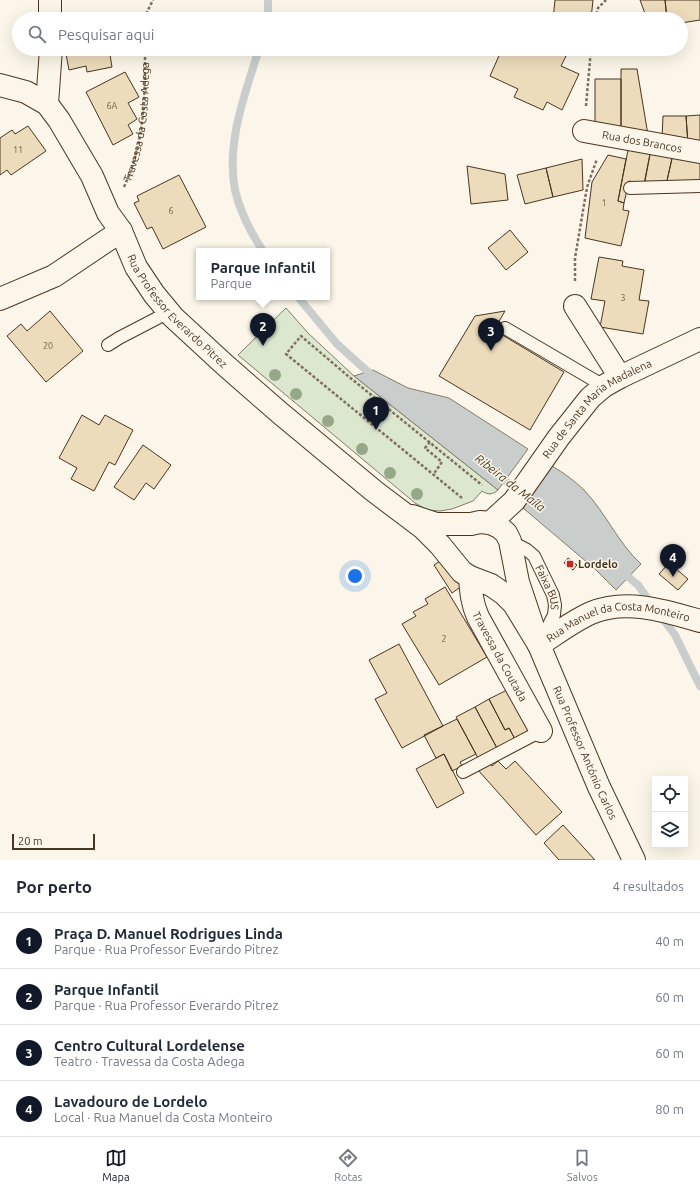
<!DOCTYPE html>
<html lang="pt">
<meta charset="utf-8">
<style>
body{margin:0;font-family:Ubuntu,sans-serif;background:#f2f2f3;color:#1f2937}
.controls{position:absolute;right:12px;bottom:12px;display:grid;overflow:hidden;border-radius:0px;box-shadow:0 4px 16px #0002}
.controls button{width:36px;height:36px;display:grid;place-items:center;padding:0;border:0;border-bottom:1px solid #e0e1e3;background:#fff;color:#1f2937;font:20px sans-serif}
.scale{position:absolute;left:12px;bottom:10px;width:83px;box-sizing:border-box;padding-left:4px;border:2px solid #4a3520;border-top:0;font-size:11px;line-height:14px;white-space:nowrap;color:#4a3520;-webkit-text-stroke:3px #fbf6e9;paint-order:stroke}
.you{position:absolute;left:355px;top:576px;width:14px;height:14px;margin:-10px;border:3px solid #fff;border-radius:50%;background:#1a73e8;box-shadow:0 0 0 6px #1a73e833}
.badge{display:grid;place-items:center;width:26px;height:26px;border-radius:50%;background:#111827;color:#fff;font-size:13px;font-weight:700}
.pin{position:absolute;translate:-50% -33px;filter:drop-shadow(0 1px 2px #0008)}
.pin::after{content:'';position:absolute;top:21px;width:14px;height:12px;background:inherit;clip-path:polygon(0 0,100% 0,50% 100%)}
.popup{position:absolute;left:196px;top:248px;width:134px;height:52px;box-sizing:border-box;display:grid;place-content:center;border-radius:0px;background:#fff;filter:drop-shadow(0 1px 3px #0005);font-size:13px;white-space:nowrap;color:#747a83}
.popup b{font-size:15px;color:#1f2937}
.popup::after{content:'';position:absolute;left:50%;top:100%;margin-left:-8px;border:8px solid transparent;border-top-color:#fff}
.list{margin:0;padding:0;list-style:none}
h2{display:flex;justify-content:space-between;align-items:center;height:52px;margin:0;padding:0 16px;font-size:17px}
h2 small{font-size:13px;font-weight:400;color:#747a83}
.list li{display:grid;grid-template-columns:26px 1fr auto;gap:12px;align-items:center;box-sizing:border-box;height:56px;padding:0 16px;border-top:1px solid #e0e1e3}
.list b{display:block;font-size:15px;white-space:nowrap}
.list p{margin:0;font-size:13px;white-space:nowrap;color:#747a83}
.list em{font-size:13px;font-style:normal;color:#747a83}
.icon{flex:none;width:22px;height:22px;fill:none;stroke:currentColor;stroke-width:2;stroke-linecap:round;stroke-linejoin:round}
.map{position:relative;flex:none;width:700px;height:860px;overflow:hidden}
.search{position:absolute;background:#fff;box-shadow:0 4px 16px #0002;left:12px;right:12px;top:12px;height:44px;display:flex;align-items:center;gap:10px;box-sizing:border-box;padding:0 14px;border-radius:22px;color:#747a83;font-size:15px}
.sheet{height:276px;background:#fff}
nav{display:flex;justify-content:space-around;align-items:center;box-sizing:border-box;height:56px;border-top:1px solid #e0e1e3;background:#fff;font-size:11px;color:#747a83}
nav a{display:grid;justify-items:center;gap:2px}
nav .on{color:#111827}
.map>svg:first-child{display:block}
.green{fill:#dce7d0;stroke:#887966}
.water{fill:#c9cecd;stroke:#887966}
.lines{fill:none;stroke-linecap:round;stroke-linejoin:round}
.stream{stroke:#c9cecd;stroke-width:8}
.building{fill:#ecdcbc;stroke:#4a3520}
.lane-casing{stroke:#4a3520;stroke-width:14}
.street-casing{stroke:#4a3520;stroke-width:24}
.secondary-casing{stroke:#4a3520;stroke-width:24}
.path{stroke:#7f6f5c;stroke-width:2.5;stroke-dasharray:3 2;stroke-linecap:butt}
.lane{stroke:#fbf6e9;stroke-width:12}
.street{stroke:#fbf6e9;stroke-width:22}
.secondary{stroke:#fbf6e9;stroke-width:22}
.tree{fill:#96a887}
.poi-dot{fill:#c62828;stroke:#fbf6e9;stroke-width:1.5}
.labels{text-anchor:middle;stroke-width:3;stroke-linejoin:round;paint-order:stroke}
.number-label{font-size:9px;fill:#725f47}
.street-label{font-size:11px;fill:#4a3520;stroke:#fbf6e9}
.poi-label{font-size:11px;font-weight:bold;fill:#4a3520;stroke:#fbf6e9;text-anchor:start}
.water-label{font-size:12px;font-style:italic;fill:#4a3520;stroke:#fbf6e9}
</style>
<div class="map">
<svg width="700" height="860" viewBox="0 0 700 860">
<rect width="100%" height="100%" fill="#fbf6e9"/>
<!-- green -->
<path class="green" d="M286,308L308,333L354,376L498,490C492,495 488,495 482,491L473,501L452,509L440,511L427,510L415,503L238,355Z"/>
<!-- water -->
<path class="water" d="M373,370L408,388L449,398L528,449L498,490L354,376Z
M552,466C564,473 575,481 584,490C606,513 618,543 641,564L616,590L595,569L523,508Z"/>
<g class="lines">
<!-- stream -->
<path class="stream" d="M266,19L268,10V0
M259,49C245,94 226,142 235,190C240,212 251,233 263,251
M298,297L337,344L376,379
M496,474L519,491
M621,571L638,585L652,605
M661,616L675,635L700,686"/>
</g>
<!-- building -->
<path class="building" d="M555,0H593L591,19H553Z
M640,0H665L667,19H647Z
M665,0H700V20L681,23V19H667Z
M65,49H109L112,67L87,72L86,66L69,70Z
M502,49H551L566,56L561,66L579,74L562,110L547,102L543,110L514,97L518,89L490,76Z
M621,69H637L648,135L621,130Z
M125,72L139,97L128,103L137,119L128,125L133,134L113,145L86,92Z
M595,79H621V130L595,124Z
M700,115V147L688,144L686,116Z
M663,116H686L688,144L662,139Z
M28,126L46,151L11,175L7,170L0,175V138L12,130L15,134Z
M629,145L651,149L644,184L629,181L624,203L618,201Z
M651,149L673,154L666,185L645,181Z
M673,154L700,157V185H666Z
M608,155L626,159L618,201L624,203L623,210L629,211L621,246L585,238L592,182Z
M582,159L583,190L553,197L546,168Z
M467,166L505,174L508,200L471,204Z
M546,168L553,197L525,204L517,175Z
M179,175L206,227L163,249L152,227L147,229L134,203L139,201L137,196Z
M510,230L528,252L506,270L488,248Z
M599,257L623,261L622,266L644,270L639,300L649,301L643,334L600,327L605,301L591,299Z
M50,311L83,351L46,382L7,336L21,324L27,331Z
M505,311L494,330L564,372L530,430L439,376L475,316Z
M82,415L99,425L105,415L133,430L115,465L109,462L94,491L71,479L77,468L59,458Z
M143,445L171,465L154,489L146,483L134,500L114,487Z
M568,558L577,565L573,570L564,563Z
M443,559L462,586L452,593L434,565Z
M669,563L688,579L678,590L659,574Z
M445,587L487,657L439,685L402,624L416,616L413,612L428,604L425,599Z
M399,644L443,726L402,748L375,699L387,693L369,660Z
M509,689L532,732L516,741L509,728L505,730L489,699Z
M489,699L505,730L509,728L516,741L498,750L475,707Z
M475,707L498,750L479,760L456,717Z
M457,719L476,754L460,762L462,766L452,771L444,754L436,758L424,735Z
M444,754L464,793L437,808L416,769Z
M498,761L506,769L515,761L562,812L536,835L478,770L488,762L492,766Z
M563,825L595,860H559L544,843Z"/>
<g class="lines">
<defs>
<g id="lane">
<path d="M630,188L700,186"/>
<path d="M505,328L604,386"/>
<path d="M108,345L119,338L169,312"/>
<path id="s2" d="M510,541L527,550L534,556L553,595L555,605L554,615L542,639"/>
<path d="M463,772L541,731"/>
</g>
<g id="street">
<path d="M50,0V19"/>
<path d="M47,104L51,49"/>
<path id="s3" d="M584,131L700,152"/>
<path d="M0,299L54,276L121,231"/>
<path d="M575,306L620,377"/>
<path id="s4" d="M470,577C471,592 472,604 478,617L541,731"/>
<path id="s5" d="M539,645C556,634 573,621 591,613C626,598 666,611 700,621"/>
</g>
<g id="secondary">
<path id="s6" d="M0,85L26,92L47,104L59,120L92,176L108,213L121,231L136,267L154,294L173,317L225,365L280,413L374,491L423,528L440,545L462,572L470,577L491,585L504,594L514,604L539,645"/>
<path id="s7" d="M412,516L436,524H471L480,522L490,523L499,527L506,533L510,541L518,582L539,645L599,787L634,860"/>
<path id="s8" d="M490,523L514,501L559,437L590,398L604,386L620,377L700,339"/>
</g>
</defs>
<!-- lane casing -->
<use href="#lane" class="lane-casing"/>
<!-- street casing -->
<use href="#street" class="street-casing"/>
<!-- secondary casing -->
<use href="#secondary" class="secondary-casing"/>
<!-- path -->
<g class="path">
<path d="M146,19L147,12L153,0"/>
<path d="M595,19L598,8L606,0"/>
<path d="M586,106L591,49"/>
<path id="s1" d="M124,187C145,141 145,98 145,49"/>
<path d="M575,281V258L586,193L588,184L597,159"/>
<path d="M430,442L425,448L442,462L433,475"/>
<path d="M462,498L286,354L301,336L348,376L482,485"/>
</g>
<!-- lane -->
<use href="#lane" class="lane"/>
<!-- street -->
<use href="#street" class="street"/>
<!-- secondary -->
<use href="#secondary" class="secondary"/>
</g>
<!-- trees -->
<g class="tree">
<circle cx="275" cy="375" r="6"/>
<circle cx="296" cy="394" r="6"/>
<circle cx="328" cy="421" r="6"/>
<circle cx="362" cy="449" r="6"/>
<circle cx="390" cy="473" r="6"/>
<circle cx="417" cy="494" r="6"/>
</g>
<!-- markers -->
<rect class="poi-dot" x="566" y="560" width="8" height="8" rx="2"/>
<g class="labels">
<!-- number labels -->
<g class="number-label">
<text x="112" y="109">6A</text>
<text x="18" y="153">11</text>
<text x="604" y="206">1</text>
<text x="171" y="214">6</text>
<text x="623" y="301">3</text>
<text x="48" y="349">20</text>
<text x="444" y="642">2</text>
</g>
<!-- street labels -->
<g class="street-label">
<text dy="4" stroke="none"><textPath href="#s1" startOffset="67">Travessa da Costa Adega</textPath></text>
<text dy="4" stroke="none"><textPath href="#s3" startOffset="59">Rua dos Brancos</textPath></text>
<text dy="4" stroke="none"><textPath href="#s6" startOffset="298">Rua Professor Everardo Pitrez</textPath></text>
<text dy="4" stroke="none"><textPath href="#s8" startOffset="159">Rua de Santa Maria Madalena</textPath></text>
<text dy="4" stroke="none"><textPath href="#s2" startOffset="63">Faixa BUS</textPath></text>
<text dy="4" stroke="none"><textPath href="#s5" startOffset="86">Rua Manuel da Costa Monteiro</textPath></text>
<text dy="4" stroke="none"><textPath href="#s4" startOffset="86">Travessa da Coutada</textPath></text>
<text dy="4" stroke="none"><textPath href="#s7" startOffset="333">Rua Professor António Carlos</textPath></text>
</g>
<!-- poi labels -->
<g class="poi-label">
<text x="578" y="568">Lordelo</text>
</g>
<!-- water labels -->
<g class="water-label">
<text transform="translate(510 483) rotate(38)" y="4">Ribeira da Maíla</text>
</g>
</g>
</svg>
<div class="controls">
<button><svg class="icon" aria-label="locate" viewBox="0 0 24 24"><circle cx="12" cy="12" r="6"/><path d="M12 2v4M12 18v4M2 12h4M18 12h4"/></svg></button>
<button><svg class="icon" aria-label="layers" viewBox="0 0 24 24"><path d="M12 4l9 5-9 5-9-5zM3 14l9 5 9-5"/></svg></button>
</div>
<div class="scale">20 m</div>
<div class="you"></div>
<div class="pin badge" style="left:376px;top:430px">1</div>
<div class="pin badge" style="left:263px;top:346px">2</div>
<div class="popup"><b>Parque Infantil</b>Parque</div>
<div class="pin badge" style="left:491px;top:351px">3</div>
<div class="pin badge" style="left:673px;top:577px">4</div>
<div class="search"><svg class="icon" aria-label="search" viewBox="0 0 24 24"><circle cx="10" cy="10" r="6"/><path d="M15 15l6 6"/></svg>Pesquisar aqui</div>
</div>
<section class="sheet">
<h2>Por perto<small>4 resultados</small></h2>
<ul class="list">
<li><span class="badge">1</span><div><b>Praça D. Manuel Rodrigues Linda</b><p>Parque · Rua Professor Everardo Pitrez</p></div><em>40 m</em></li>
<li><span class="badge">2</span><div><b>Parque Infantil</b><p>Parque · Rua Professor Everardo Pitrez</p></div><em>60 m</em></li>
<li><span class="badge">3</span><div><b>Centro Cultural Lordelense</b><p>Teatro · Travessa da Costa Adega</p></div><em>60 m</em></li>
<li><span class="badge">4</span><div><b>Lavadouro de Lordelo</b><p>Local · Rua Manuel da Costa Monteiro</p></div><em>80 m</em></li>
</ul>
</section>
<nav>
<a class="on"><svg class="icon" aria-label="map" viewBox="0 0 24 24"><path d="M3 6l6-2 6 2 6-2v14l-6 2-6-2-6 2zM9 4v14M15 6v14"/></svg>Mapa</a>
<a><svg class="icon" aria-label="directions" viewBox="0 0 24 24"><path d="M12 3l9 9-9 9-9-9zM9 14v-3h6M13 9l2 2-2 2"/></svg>Rotas</a>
<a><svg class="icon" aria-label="saved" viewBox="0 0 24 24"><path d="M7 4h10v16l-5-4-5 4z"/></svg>Salvos</a>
</nav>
